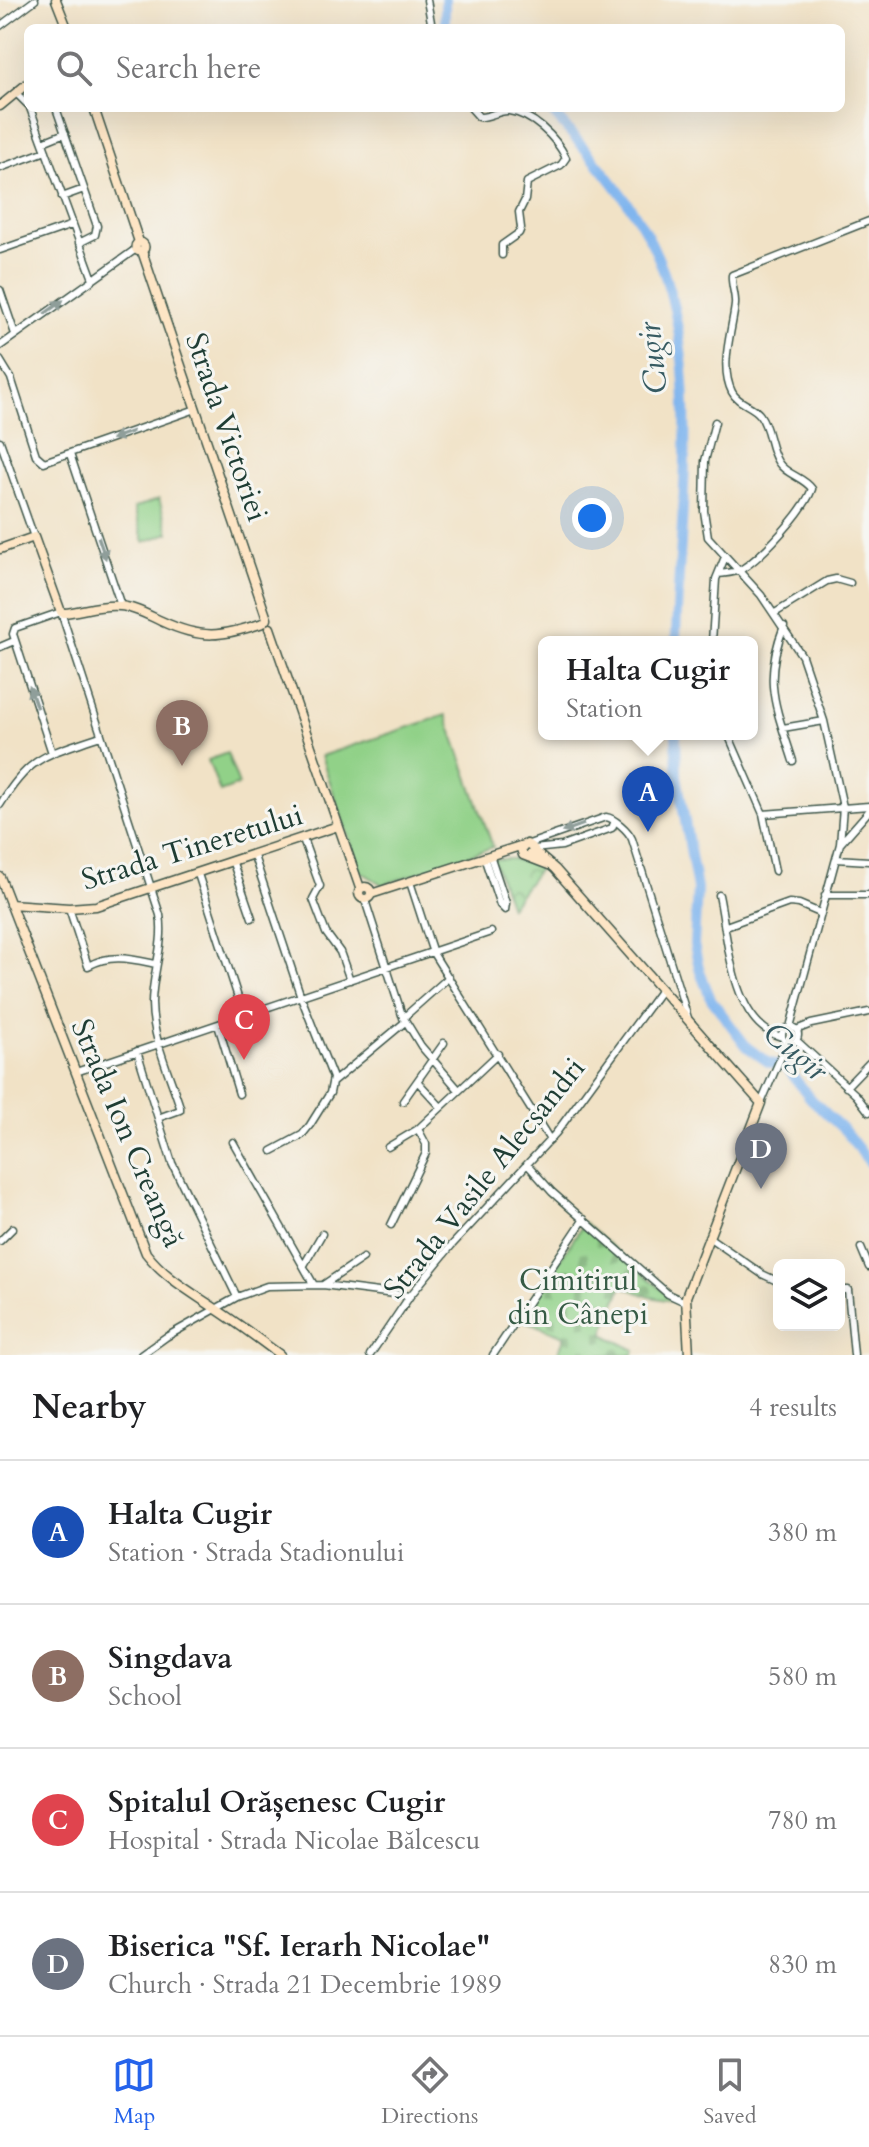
<!DOCTYPE html>
<meta charset="utf-8">
<style>
body{margin:0;font-family:Cardo,serif;background:#f2f2f2;color:#202124}
.controls{position:absolute;right:24px;bottom:24px;display:grid;overflow:hidden;border-radius:12px;box-shadow:0 8px 32px #0002}
.controls button{width:72px;height:72px;display:grid;place-items:center;padding:0;border:0;border-bottom:2px solid #e0e0e0;background:#fff;color:#202124;font:40px sans-serif}
.you{position:absolute;left:592px;top:518px;width:28px;height:28px;margin:-20px;border:6px solid #fff;border-radius:50%;background:#1a73e8;box-shadow:0 0 0 12px #1a73e833}
.badge{display:grid;place-items:center;width:52px;height:52px;border-radius:50%;background:#2563eb;color:#fff;font-size:26px;font-weight:700}
.pin{position:absolute;translate:-50% -66px;filter:drop-shadow(0 2px 4px #0008)}
.pin::after{content:'';position:absolute;top:42px;width:28px;height:24px;background:inherit;clip-path:polygon(0 0,100% 0,50% 100%)}
.popup{position:absolute;left:538px;top:636px;width:220px;height:104px;box-sizing:border-box;display:grid;place-content:center;border-radius:12px;background:#fff;filter:drop-shadow(0 2px 6px #0005);font-size:26px;white-space:nowrap;color:#757577}
.popup b{font-size:30px;color:#202124}
.popup::after{content:'';position:absolute;left:50%;top:100%;margin-left:-16px;border:16px solid transparent;border-top-color:#fff}
.list{margin:0;padding:0;list-style:none}
h2{display:flex;justify-content:space-between;align-items:center;height:104px;margin:0;padding:0 32px;font-size:34px}
h2 small{font-size:26px;font-weight:400;color:#757577}
.list li{display:grid;grid-template-columns:52px 1fr auto;gap:24px;align-items:center;box-sizing:border-box;height:144px;padding:0 32px;border-top:2px solid #e0e0e0}
.list b{display:block;font-size:30px;white-space:nowrap}
.list p{margin:0;font-size:26px;white-space:nowrap;color:#757577}
.list em{font-size:26px;font-style:normal;color:#757577}
.icon{flex:none;width:44px;height:44px;fill:none;stroke:currentColor;stroke-width:2;stroke-linecap:round;stroke-linejoin:round}
.map{position:relative;flex:none;width:869px;height:1355px;overflow:hidden}
.search{position:absolute;background:#fff;box-shadow:0 8px 32px #0002;left:24px;right:24px;top:24px;height:88px;display:flex;align-items:center;gap:20px;box-sizing:border-box;padding:0 28px;border-radius:12px;color:#757577;font-size:30px}
.sheet{height:680px;background:#fff}
nav{display:flex;justify-content:space-around;align-items:center;box-sizing:border-box;height:112px;border-top:2px solid #e0e0e0;background:#fff;font-size:22px;color:#757577}
nav a{display:grid;justify-items:center;gap:4px}
nav .on{color:#2563eb}
.map>svg:first-child{display:block}
.cemetery{fill:url(#cemetery-stones);stroke:#58875e;stroke-width:2}
.park{fill:url(#park-crowns);stroke:#58875e;stroke-width:2}
.garden{fill:#91d188;stroke:#58875e;stroke-width:2}
.lines{fill:none;stroke-linecap:round;stroke-linejoin:round}
.river{stroke:#80b5ee;stroke-width:10}
.street-casing{stroke:#3e564a;stroke-width:9}
.secondary-casing{stroke:#3e564a;stroke-width:11}
.street{stroke:#fff;stroke-width:6}
.secondary{stroke:#fde5c5;stroke-width:8}
.oneway{fill:#8f9e9a}
.labels{text-anchor:middle;stroke-width:6;stroke-linejoin:round;paint-order:stroke}
.street-label{font-size:30px;fill:#1f3d34;stroke:#f6f6f2}
.park-label{font-size:30px;fill:#365b45;stroke:#f6f6f2}
.water-label{font-size:32px;font-style:italic;fill:#375b62;stroke:#f6f6f2}
</style>
<div class="map">
<svg width="869" height="1355" viewBox="0 0 869 1355">
<defs>
<pattern id="cemetery-stones" width="16" height="16" patternUnits="userSpaceOnUse" patternTransform="scale(2)"><rect width="16" height="16" fill="#91d188"/><path d="M2 7V4a2 2 0 0 1 4 0v3zM10 15v-3a2 2 0 0 1 4 0v3z" fill="#76ab70"/></pattern>
<pattern id="park-crowns" width="20" height="18" patternUnits="userSpaceOnUse" patternTransform="scale(2)"><rect width="20" height="18" fill="#91d188"/><path d="M2 6a3 3 0 1 1 6 0M12 15a3 3 0 1 1 6 0" fill="none" stroke="#76ab70"/></pattern>
</defs>
<rect width="100%" height="100%" fill="#f6f6f2"/>
<filter id="ink" filterUnits="userSpaceOnUse"><feTurbulence type="fractalNoise" baseFrequency=".0125" numOctaves="2"/><feDisplacementMap in="SourceGraphic" scale="16" xChannelSelector="R" yChannelSelector="G"/><feConvolveMatrix kernelMatrix="1 2 1 2 8 2 1 2 1" color-interpolation-filters="sRGB"/></filter>
<filter id="wash" filterUnits="userSpaceOnUse"><feTurbulence type="fractalNoise" baseFrequency=".006" numOctaves="4" result="noise"/><feDisplacementMap in="SourceGraphic" scale="32" xChannelSelector="R" yChannelSelector="G"/><feGaussianBlur stdDeviation="1.8" result="paint"/><feColorMatrix in="noise" values="0 0 0 0 0 0 0 0 0 0 0 0 0 0 0 0 0 1.4 0 .05"/><feComposite in="paint" operator="in"/></filter>
<g filter="url(#wash)">
<rect width="100%" height="100%" fill="#f1e2c6"/>
<!-- cemetery -->
<path class="cemetery" d="M584,1223L673,1299L672,1301L650,1297L622,1286L603,1334L635,1350L633,1355H557L565,1336L520,1319Z"/>
<!-- park -->
<path class="park" d="M493,859H513L540,867L510,907Z"/>
<!-- garden -->
<path class="garden" d="M159,499L169,533L144,542L134,508Z
M446,715L493,847L383,885L360,871L321,756Z
M227,753L239,785L220,792L208,760Z"/>
<g class="lines">
<!-- river -->
<path class="river" d="M445,28V0
M548,108C585,148 628,195 652,244C707,356 678,520 676,642
M676,734L677,776L697,889L694,945L700,972L711,999L747,1047L768,1062L787,1068L810,1098L845,1131L869,1162"/>
</g>
</g>
<g filter="url(#ink)">
<g class="lines">
<defs>
<path id="street" d="M427,0L432,28
M0,26L35,0
M16,93L28,105
M30,108L93,279
M56,108L97,226L95,235L79,243
M471,108L479,117C489,118 498,110 509,111C532,114 556,137 566,158L561,165L527,182L525,200L519,212L521,228L519,233L502,245V255
M43,142L65,133
M0,168L46,151
M62,197L84,189
M0,250L72,225
M0,290L15,334
M0,346L136,249
M0,360L11,378L36,455L44,462L196,409
M715,422L705,461L704,511L708,537L761,595L802,656L824,721L843,807L840,844L790,1027
M0,441L34,537
M70,454L121,606
M718,574C726,573 735,573 742,569C763,556 804,511 812,489C804,477 786,475 778,462C769,448 770,429 760,415C753,405 738,404 732,392C719,366 732,332 735,305C736,295 731,285 732,275L869,221
M775,613L827,581L836,579L850,583
M784,626C762,682 776,707 793,761
M712,642L716,579L725,557
M0,647L14,641
M783,728L824,721
M728,734L763,814L775,871
M52,753L13,634L15,628L61,612L160,915C165,944 152,974 152,1003C152,1038 170,1075 180,1107V1110L158,1118
M0,805C31,754 47,755 100,736
M763,814L869,806
M303,839L320,886L313,899L326,933L340,952L350,980
M529,844L606,817C614,818 628,830 632,839L688,1018
M840,844L869,811
M534,849L562,846L612,828L614,823
M254,856L301,997L333,1078L330,1093L310,1125L302,1135L272,1151
M484,857L500,905L505,910L506,903L490,855
M836,859L869,861
M233,863L252,918
M198,874L244,1016
M410,882L433,953L550,1140
M719,895C728,936 731,1025 782,1037
M825,895H869
M365,900L402,1015L421,1046L458,1089
M69,908L88,966C111,953 132,959 156,964
M726,926L789,903L799,904L820,913
M403,1018L449,977
M218,1025L239,1094
M782 1035a8 8 0 1 1 16 0a8 8 0 1 1-16 0Z
M796,1030L811,1024L869,1012
M796,1040L856,1095L869,1112
M137,1051L172,1163L237,1297
M76,1072L491,932
M333,1082L405,1022
M418,1082L440,1106
M846,1087L869,1063
M403,1101L444,1043
M761,1103L787,1043
M233,1142L314,1285
M388,1147L418,1129L498,1054
M527,1164L552,1192L668,1294L685,1302
M391,1225L426,1153V1144L418,1129
M710,1238L762,1274L779,1282
M0,1241L13,1228
M861,1248L869,1267
M304,1265L322,1234
M323,1285L363,1258
M839,1290H848L854,1355
M141,1355L166,1337L237,1297L267,1286L323,1285L410,1296
M370,1355L410,1296L451,1246L556,1133L660,991
M493,1355L584,1219"/>
<path id="secondary" d="M56,0L67,28
M0,106L28,83
M94,108L139,242
M135.5 247a4.5 4.5 0 1 1 9 0a4.5 4.5 0 1 1-9 0Z
M142,251L267,619
M0,549L34,537L61,612L64,613C83,611 100,604 120,606C134,607 148,615 161,621C202,640 221,637 263,623
M270,628L360,888
M534,851L555,869L761,1103L686,1297L689,1355
M529,857L534,849L527,844L521,849L523,855L549,865
M0,877L146,1253C166,1279 193,1293 219,1311C240,1325 260,1340 280,1355
M359 893a6 6 0 1 1 12 0a6 6 0 1 1-12 0Z
M371,894L523,845
M10,904L69,908L96,906L338,826"/>
</defs>
<!-- street casing -->
<use href="#street" class="street-casing"/>
<!-- secondary casing -->
<use href="#secondary" class="secondary-casing"/>
<!-- street -->
<use href="#street" class="street"/>
<!-- secondary -->
<use href="#secondary" class="secondary"/>
</g>
<!-- one-way arrows -->
<defs><path id="oneway-solid" d="M-6-.8H1V-3.2L6.5 0L1 3.2V.8H-6Z" transform="scale(2)"/></defs>
<g class="oneway">
<use href="#oneway-solid" transform="translate(54 307) rotate(-36)"/>
<use href="#oneway-solid" transform="translate(122 435) rotate(160)"/>
<use href="#oneway-solid" transform="translate(102 548) rotate(71)"/>
<use href="#oneway-solid" transform="translate(33 697) rotate(-109)"/>
<use href="#oneway-solid" transform="translate(573 828) rotate(160)"/>
</g>
</g>
<g class="labels">
<!-- street labels -->
<g class="street-label">
<text transform="translate(227 427) rotate(71)" y="10">Strada Victoriei</text>
<text transform="translate(192 847) rotate(-17)" y="10">Strada Tineretului</text>
<text transform="translate(128 1133) rotate(67)" y="10">Strada Ion Creangă</text>
<text transform="translate(484 1178) rotate(-51)" y="10">Strada Vasile Alecsandri</text>
</g>
<!-- park labels -->
<g class="park-label">
<text x="578" y="1290">Cimitirul<tspan x="578" dy="34">din Cânepi</tspan></text>
</g>
<!-- water labels -->
<g class="water-label">
<text transform="translate(652 358) rotate(-96)" y="11">Cugir</text>
<text transform="translate(796 1051) rotate(40)" y="11">Cugir</text>
</g>
</g>
</svg>
<div class="controls">
<button><svg class="icon" aria-label="layers" viewBox="0 0 24 24"><path d="M12 4l9 5-9 5-9-5zM3 14l9 5 9-5"/></svg></button>
</div>
<div class="you"></div>
<div class="pin badge" style="left:648px;top:832px;background:#1a4fb4">A</div>
<div class="popup"><b>Halta Cugir</b>Station</div>
<div class="pin badge" style="left:182px;top:766px;background:#8d6e63">B</div>
<div class="pin badge" style="left:244px;top:1060px;background:#e0444e">C</div>
<div class="pin badge" style="left:761px;top:1189px;background:#6b7280">D</div>
<div class="search"><svg class="icon" aria-label="search" viewBox="0 0 24 24"><circle cx="10" cy="10" r="6"/><path d="M15 15l6 6"/></svg>Search here</div>
</div>
<section class="sheet">
<h2>Nearby<small>4 results</small></h2>
<ul class="list">
<li><span class="badge" style="background:#1a4fb4">A</span><div><b>Halta Cugir</b><p>Station · Strada Stadionului</p></div><em>380 m</em></li>
<li><span class="badge" style="background:#8d6e63">B</span><div><b>Singdava</b><p>School</p></div><em>580 m</em></li>
<li><span class="badge" style="background:#e0444e">C</span><div><b>Spitalul Orășenesc Cugir</b><p>Hospital · Strada Nicolae Bălcescu</p></div><em>780 m</em></li>
<li><span class="badge" style="background:#6b7280">D</span><div><b>Biserica &quot;Sf. Ierarh Nicolae&quot;</b><p>Church · Strada 21 Decembrie 1989</p></div><em>830 m</em></li>
</ul>
</section>
<nav>
<a class="on"><svg class="icon" aria-label="map" viewBox="0 0 24 24"><path d="M3 6l6-2 6 2 6-2v14l-6 2-6-2-6 2zM9 4v14M15 6v14"/></svg>Map</a>
<a><svg class="icon" aria-label="directions" viewBox="0 0 24 24"><path d="M12 3l9 9-9 9-9-9zM9 14v-3h6M13 9l2 2-2 2"/></svg>Directions</a>
<a><svg class="icon" aria-label="saved" viewBox="0 0 24 24"><path d="M7 4h10v16l-5-4-5 4z"/></svg>Saved</a>
</nav>
